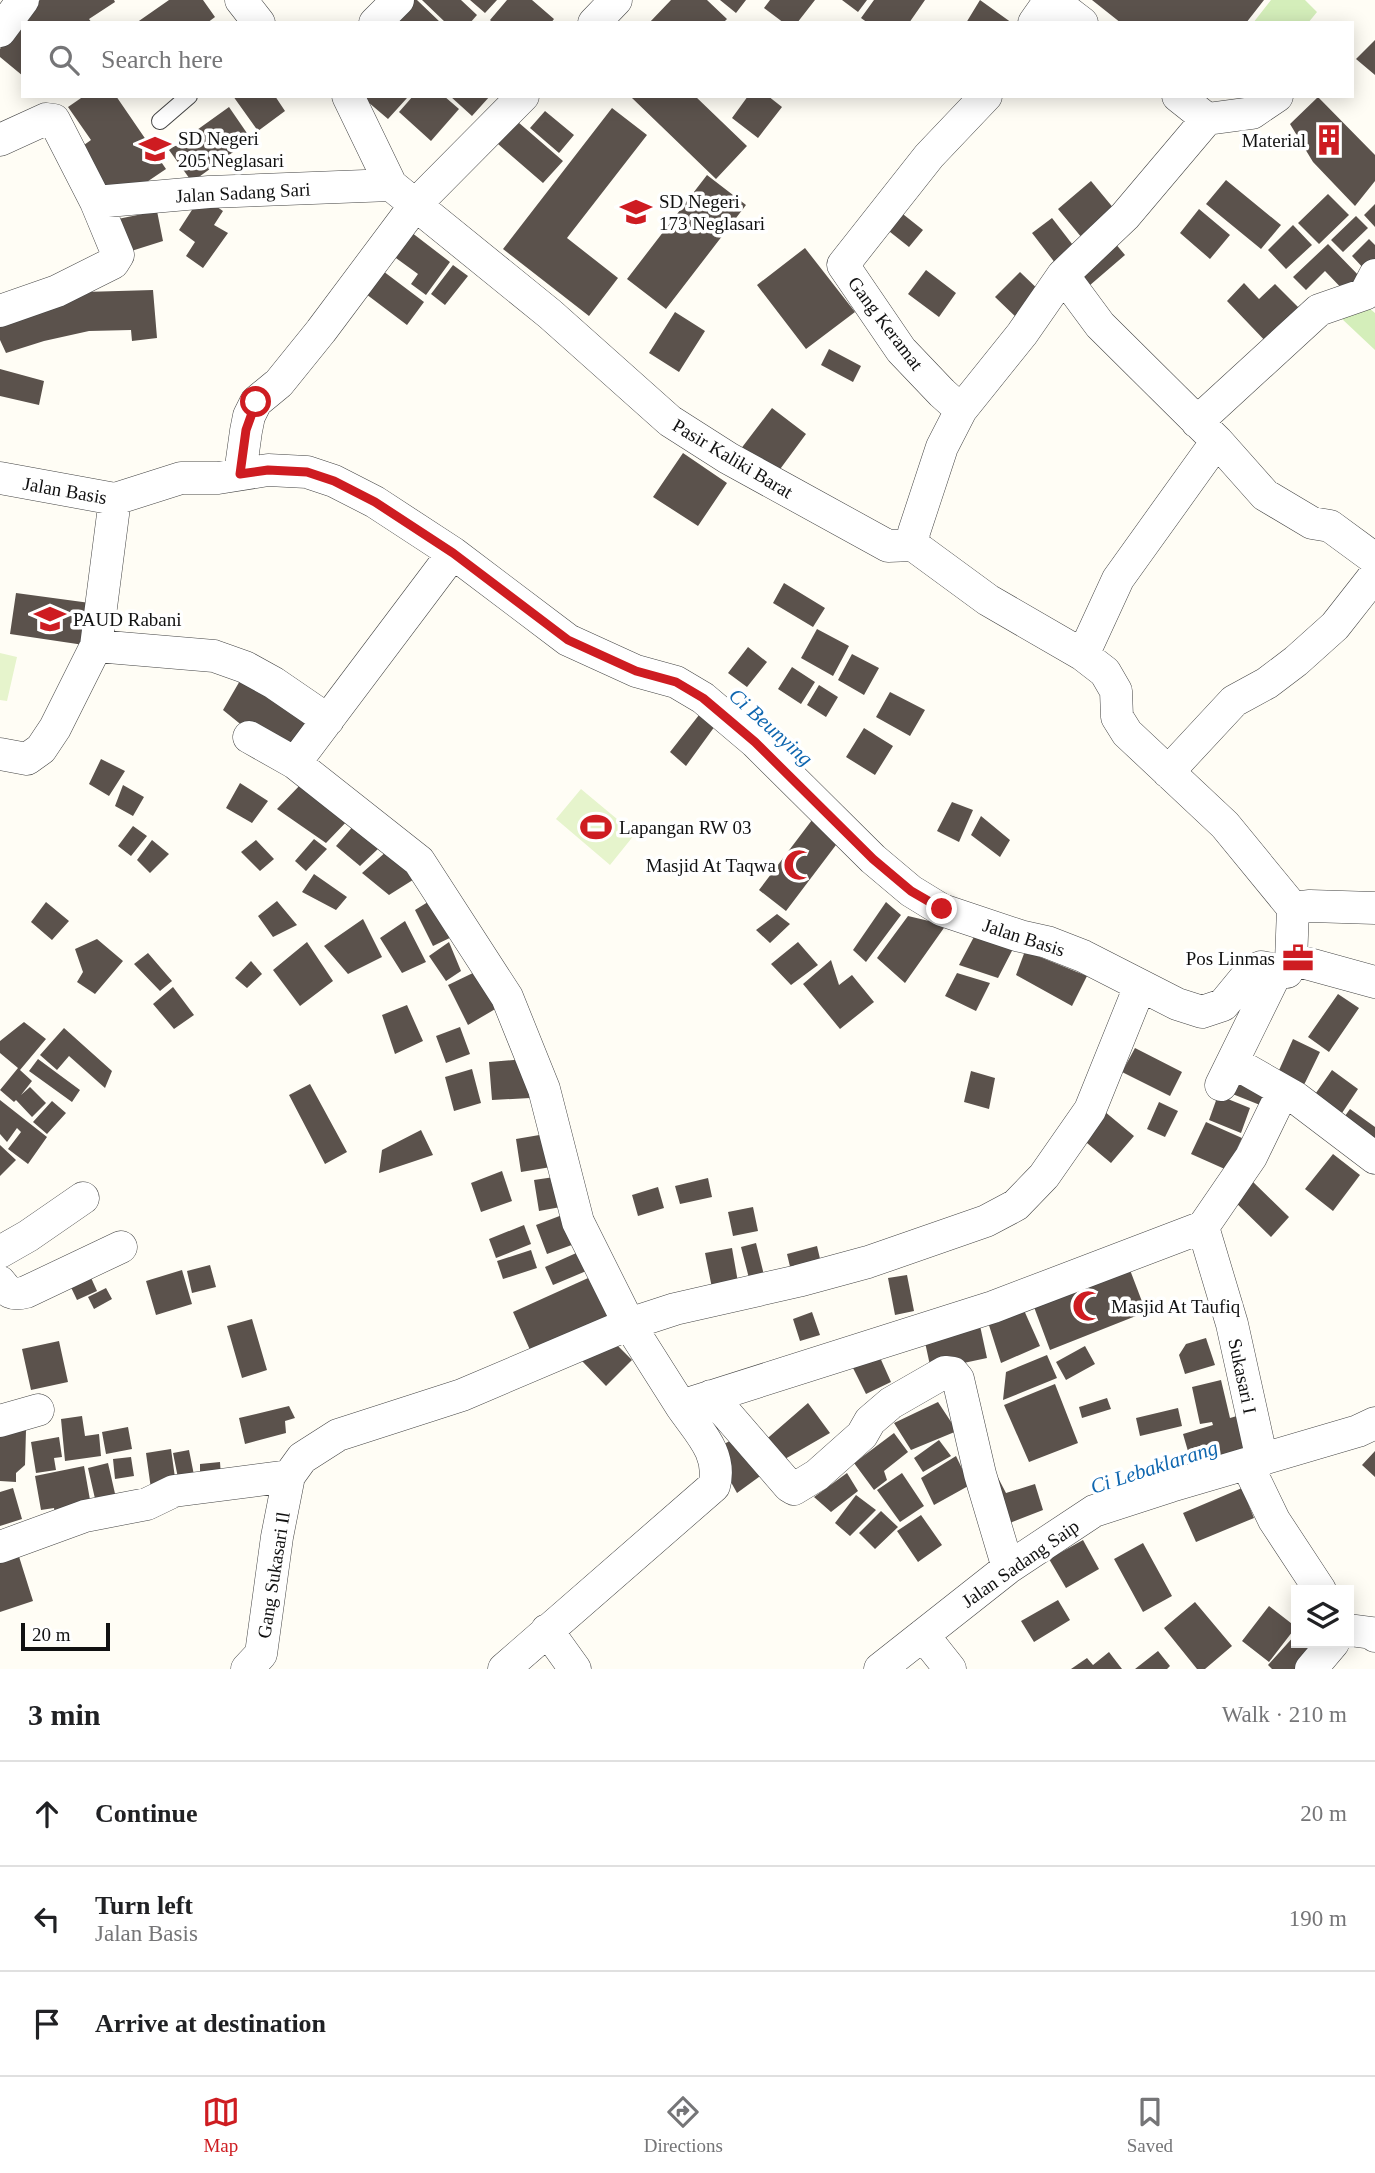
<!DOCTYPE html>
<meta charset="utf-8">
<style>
body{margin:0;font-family:"Times New Roman",serif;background:#f6f6f6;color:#202124}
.controls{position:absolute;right:21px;bottom:21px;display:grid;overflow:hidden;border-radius:0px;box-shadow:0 4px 18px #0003}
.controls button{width:63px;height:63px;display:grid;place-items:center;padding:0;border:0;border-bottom:2px solid #e0e0e0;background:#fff;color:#202124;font:35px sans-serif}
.scale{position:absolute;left:21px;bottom:18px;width:89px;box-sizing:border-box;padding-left:7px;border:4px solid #111;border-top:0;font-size:19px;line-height:24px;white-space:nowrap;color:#111;-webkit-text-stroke:5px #fff;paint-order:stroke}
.stop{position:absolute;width:21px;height:21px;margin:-16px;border:5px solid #ce1c21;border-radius:50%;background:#fff}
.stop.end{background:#ce1c21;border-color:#fff;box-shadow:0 2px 7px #0008}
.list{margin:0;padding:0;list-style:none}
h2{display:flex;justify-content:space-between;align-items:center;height:91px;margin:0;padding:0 28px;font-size:30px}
h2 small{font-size:23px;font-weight:400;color:#757577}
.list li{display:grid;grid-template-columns:46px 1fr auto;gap:21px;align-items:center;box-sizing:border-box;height:105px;padding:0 28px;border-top:2px solid #e0e0e0}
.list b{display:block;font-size:26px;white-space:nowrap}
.list p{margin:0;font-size:23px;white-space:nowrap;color:#757577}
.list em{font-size:23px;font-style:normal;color:#757577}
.icon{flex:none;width:38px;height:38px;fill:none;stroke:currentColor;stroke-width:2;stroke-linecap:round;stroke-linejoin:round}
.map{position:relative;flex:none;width:1375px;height:1669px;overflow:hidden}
.search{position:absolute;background:#fff;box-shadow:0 4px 18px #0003;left:21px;right:21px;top:21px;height:77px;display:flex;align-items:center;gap:18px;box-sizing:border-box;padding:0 24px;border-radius:0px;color:#757577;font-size:26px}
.sheet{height:406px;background:#fff}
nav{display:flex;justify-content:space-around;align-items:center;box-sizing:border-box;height:98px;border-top:2px solid #e0e0e0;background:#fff;font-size:19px;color:#757577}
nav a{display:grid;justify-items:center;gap:4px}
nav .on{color:#ce1c21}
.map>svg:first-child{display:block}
.green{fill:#d4eeba}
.pitch{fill:#e6f4cc}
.building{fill:#5b524c}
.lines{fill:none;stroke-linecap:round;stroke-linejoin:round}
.lane-casing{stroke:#444;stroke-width:18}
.street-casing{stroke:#444;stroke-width:33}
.lane{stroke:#fff;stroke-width:16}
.street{stroke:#fff;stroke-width:32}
.route{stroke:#ce1c21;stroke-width:9}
.labels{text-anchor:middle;stroke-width:7;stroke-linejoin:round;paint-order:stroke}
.poi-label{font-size:19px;fill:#111;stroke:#fff;text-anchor:start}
.street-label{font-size:19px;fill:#111;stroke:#fff}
.water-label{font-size:21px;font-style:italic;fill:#0e66af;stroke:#fff}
</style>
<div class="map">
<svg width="1375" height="1669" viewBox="0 0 1375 1669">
<rect width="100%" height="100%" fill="#fffdf5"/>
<!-- green -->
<path class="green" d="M1271,0H1305L1317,12L1308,23H1253Z
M1364,304L1375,313V350L1341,318Z"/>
<!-- pitch -->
<path class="pitch" d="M0,653L17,657L7,701L0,700Z
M581,789L635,834L610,865L556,819Z"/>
<!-- building -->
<path class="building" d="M40,0H114L115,2L89,19L92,23H23V76L0,57V49L24,7L28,11Z
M169,0H203L215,17L207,23H136Z
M411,0H417L441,23H389Z
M422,0H461L477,15L470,23H446Z
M470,0H497L485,13Z
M507,0H532L554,19L551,23H493L490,20Z
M671,0H707L727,19L723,23H649Z
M720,0H746L736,13Z
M770,0H815L797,23H784L764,8Z
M842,0H867L858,12Z
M874,0H925L909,23H868L861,18Z
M980,0L1012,23H966Z
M1092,0H1264L1246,23H1121Z
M1375,40V75L1356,59Z
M84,96H116L166,169L129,194L121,184L107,194L77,150L91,140L68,107Z
M233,96H275L285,111L258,131Z
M361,96H405L407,98L388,119Z
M413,96H444L459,109L431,141L399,112Z
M450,96H490L472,116Z
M634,96H695L747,146L716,179L632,98Z
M748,96H768L782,107L758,138L732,118Z
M1318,97L1375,155V181L1355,206L1313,162L1290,124Z
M229,107L251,139L192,182L169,150Z
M612,108L647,135L567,238L618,278L589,316L503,249Z
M545,111L574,135L559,153L530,128Z
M518,122L563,161L543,183L498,144Z
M707,175L746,205L666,309L627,279Z
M1226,180L1281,225L1261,249L1206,204Z
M1091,181L1120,216L1087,244L1058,209Z
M1328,194L1349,215L1319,244L1298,223Z
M201,196L223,211L214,225L228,233L203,268L186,256L195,242L179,230Z
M1375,204V227L1364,215Z
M894,207L923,230L909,247L880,224Z
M1199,209L1230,235L1210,259L1180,233Z
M157,211L163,241L125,253L113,220Z
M1356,216L1368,228L1343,252L1331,240Z
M1052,218L1079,253L1059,268L1032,233Z
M1293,225L1312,245L1286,269L1268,250Z
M407,229L450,262L426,295L411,284L418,274L389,253Z
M1109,236L1125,255L1082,292L1065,273Z
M1369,239L1375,245V262L1366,271L1352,256Z
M1328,244L1364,281L1349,296L1325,271L1306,290L1293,277Z
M805,248L855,312L806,349L757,285Z
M453,265L468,276L445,305L431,294Z
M379,268L424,302L407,325L362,291Z
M926,270L956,293L939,317L908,294Z
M1020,272L1045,296L1020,321L995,297Z
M1244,283L1259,299L1275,284L1305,314L1271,347L1227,301Z
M153,290L157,338L132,341L131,330L89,331L44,341L6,353L0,340V324L84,292Z
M675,312L705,331L679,372L649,353Z
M829,349L861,366L853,382L821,365Z
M0,369L44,381L39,405L0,396Z
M772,408L806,434L775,476L740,450Z
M683,453L727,483L698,526L653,497Z
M784,583L825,608L813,627L773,603Z
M16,593L90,603L84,645L10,634Z
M817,629L849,646L833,676L801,658Z
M748,647L767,662L747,687L728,673Z
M852,654L879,668L864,695L838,680Z
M792,667L815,682L801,704L778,689Z
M245,672L311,714L291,749L260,740L223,710Z
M819,685L838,697L826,717L807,705Z
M890,692L925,710L910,736L876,717Z
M699,715L715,726L686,766L670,752Z
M864,728L893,746L875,775L846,757Z
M101,759L125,771L109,796L89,784Z
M240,783L268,801L252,823L226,808Z
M302,783L351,817L326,843L277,809Z
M123,785L144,797L133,816L115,806Z
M952,802L973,810L959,842L937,831Z
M981,816L1010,840L1000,857L971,835Z
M812,820L839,841L786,911L759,890Z
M355,824L379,848L360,866L336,846Z
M133,826L147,836L131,856L118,846Z
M314,839L327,849L306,871L295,861Z
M152,840L169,854L150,873L137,860Z
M256,840L274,859L260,871L241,852Z
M387,851L416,878L389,895L362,873Z
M314,874L347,897L336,910L302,892Z
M436,897L458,934L433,946L415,910Z
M277,901L297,925L273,937L258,916Z
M46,902L69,921L52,940L31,922Z
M886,902L901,915L866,962L853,950Z
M777,914L790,924L770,943L756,930Z
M908,916L946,925L905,983L877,958Z
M363,919L382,957L348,974L324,946Z
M405,921L426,962L402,973L380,938Z
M976,933L1015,945L998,978L959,965Z
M97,939L123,961L95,994L77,982L83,972L75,949Z
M307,942L333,981L300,1006L273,970Z
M449,942L461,971L446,981L429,956Z
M798,942L818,965L791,985L771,964Z
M1025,951L1087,976L1072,1006L1016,975Z
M148,953L172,981L160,991L134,964Z
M831,960L839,985L852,975L874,1002L840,1029L803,984Z
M251,961L262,974L247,988L235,978Z
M475,972L497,1008L468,1025L448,985Z
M957,973L990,983L976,1011L945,996Z
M173,987L194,1015L174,1029L153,1004Z
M1338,994L1359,1008L1329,1052L1308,1037Z
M407,1005L423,1041L395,1054L382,1015Z
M24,1022L46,1039L20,1070L32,1081L21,1095L30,1087L46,1103L32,1117L16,1100L14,1102L0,1090L18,1068L0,1053V1041Z
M460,1027L470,1054L446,1063L436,1036Z
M64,1028L112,1071L105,1088L69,1056L57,1070L40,1055Z
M1293,1039L1320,1052L1302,1089L1276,1077Z
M1135,1048L1182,1072L1170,1096L1122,1072Z
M38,1059L80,1090L72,1102L29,1071Z
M526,1059L530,1098L492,1100L489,1062Z
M472,1069L481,1103L454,1111L445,1077Z
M1332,1070L1358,1089L1338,1119L1311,1100Z
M971,1071L995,1078L989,1109L964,1102Z
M1232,1073L1266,1087L1260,1105L1225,1091Z
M310,1084L347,1152L325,1164L289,1095Z
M1218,1095L1250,1108L1241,1133L1209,1120Z
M0,1100L47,1137L28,1164L8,1149L21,1132L17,1128L7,1142L0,1134Z
M52,1101L66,1113L47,1134L33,1122Z
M1159,1102L1178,1111L1165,1137L1147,1129Z
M1350,1109L1375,1127V1139L1337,1127Z
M1104,1111L1134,1136L1111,1163L1081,1138Z
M1206,1122L1242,1138L1227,1170L1191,1154Z
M421,1130L433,1155L379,1173L382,1150Z
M551,1133L557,1166L521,1172L516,1139Z
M0,1145L16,1160L0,1176Z
M1333,1154L1360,1175L1333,1211L1305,1189Z
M502,1171L512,1201L481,1212L471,1183Z
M561,1176L566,1206L539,1211L534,1180Z
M708,1178L712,1197L680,1204L675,1186Z
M1249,1178L1289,1217L1271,1237L1230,1197Z
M658,1187L664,1208L638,1216L632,1195Z
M753,1207L758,1231L733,1236L728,1212Z
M570,1212L580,1242L547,1254L536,1225Z
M524,1225L531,1244L496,1258L489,1239Z
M756,1243L766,1283L751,1286L741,1247Z
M817,1246L822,1267L792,1275L787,1254Z
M732,1248L739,1288L713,1293L705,1253Z
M531,1250L537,1268L503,1279L497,1261Z
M583,1250L591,1269L553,1285L545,1267Z
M1127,1262L1146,1312L1050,1350L1031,1299Z
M210,1265L216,1287L192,1293L187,1271Z
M182,1270L192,1304L156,1315L146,1281Z
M88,1271L97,1291L77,1300L68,1281Z
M597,1274L619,1322L535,1361L513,1312Z
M907,1275L914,1311L895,1315L888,1278Z
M106,1288L112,1299L94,1309L88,1297Z
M1023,1308L1040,1346L1001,1363L987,1319Z
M812,1312L820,1335L800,1341L793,1319Z
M252,1319L267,1370L242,1378L227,1326Z
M979,1321L987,1358L931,1370L923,1333Z
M1206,1338L1215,1365L1185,1374L1179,1355L1186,1344Z
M59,1341L68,1382L31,1390L22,1349Z
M616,1344L632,1360L606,1386L582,1361Z
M1085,1346L1095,1364L1066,1380L1056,1362Z
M878,1353L891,1382L866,1394L852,1366Z
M1047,1355L1057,1378L1003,1400L1006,1372Z
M1221,1380L1230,1418L1237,1416L1246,1449L1192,1465L1183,1434L1213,1425L1212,1422L1200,1424L1192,1387Z
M1055,1384L1078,1443L1029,1462L1004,1405Z
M1107,1398L1111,1409L1082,1418L1079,1407Z
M938,1402L957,1431L911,1450L894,1423Z
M808,1403L830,1433L778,1463L762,1443Z
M289,1406L295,1418L285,1421L286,1433L245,1444L239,1418Z
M1178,1408L1182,1426L1140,1436L1136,1418Z
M82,1416L85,1436L99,1434L101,1456L65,1461L61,1419Z
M128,1427L132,1449L106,1454L102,1432Z
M0,1430H26L25,1465L16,1473V1482L0,1481Z
M894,1433L908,1452L884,1471L887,1480L874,1490L854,1463Z
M59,1437L62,1457L54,1458L56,1470L36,1473L31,1442Z
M737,1437L767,1471L737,1493L713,1450Z
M939,1440L951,1456L923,1472L914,1458Z
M171,1449L176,1485L151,1489L146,1453Z
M189,1450L195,1480L179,1483L173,1453Z
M1375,1451V1477L1362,1465Z
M956,1456L970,1485L934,1505L921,1478Z
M131,1457L134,1476L115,1479L113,1459Z
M220,1462L221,1476L200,1478V1464Z
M108,1463L116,1498L96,1503L88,1468Z
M84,1466L92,1511L56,1519L54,1508L41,1510L35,1476Z
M994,1470L1006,1493L1035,1484L1043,1510L1002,1526Z
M847,1473L858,1491L831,1512L814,1497Z
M902,1473L924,1506L900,1522L877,1490Z
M13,1488L22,1519L0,1526V1492Z
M1242,1488L1254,1518L1196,1542L1183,1513Z
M856,1495L876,1510L850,1536L835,1523Z
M881,1511L898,1527L875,1549L859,1533Z
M921,1515L942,1545L918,1562L897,1531Z
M1083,1540L1099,1569L1066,1588L1049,1559Z
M1143,1543L1172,1596L1143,1612L1114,1559Z
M16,1547L33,1601L0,1612V1552Z
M1058,1600L1070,1620L1034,1642L1021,1621Z
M1195,1602L1232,1646L1205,1669H1197L1164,1628Z
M1269,1606L1296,1627L1269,1662L1242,1641Z
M1296,1634V1643H1316L1302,1669H1272L1268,1665Z
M1158,1651L1170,1666L1167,1669H1135Z
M1109,1652L1122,1669H1071L1087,1658L1093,1665Z"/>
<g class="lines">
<defs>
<path id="lane" d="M160,121L189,96"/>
<path id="street" d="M241,0L259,23
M1052,0L1082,23
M375,23L398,0
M594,23L616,0
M1034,23L1050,0
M0,31L23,0
M348,96L391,185L550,314L670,421L728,458L888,546L913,545L988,600L1083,655L1105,672L1116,691L1117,717L1127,733L1225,825L1293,908L1291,962
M1178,96L1207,119
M0,140L46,119L54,120L96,202L118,255L113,263L57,291L0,311
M96,202L209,192L391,185
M1063,275L1100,325L1217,441L1265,495L1312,523L1330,526L1375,559
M961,410L942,393L901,350L843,265L929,156L986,96
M1197,422L1319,310L1365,294L1375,275
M240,474L246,431L249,416L256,402L279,383L321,331L416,204L523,96
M0,478L115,499L181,478H218L268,470L307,472L334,481L375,502L453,553L568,640L636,671L676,682L703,698L755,742L873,859L911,891L942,910L1020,936L1047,942L1083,956L1177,1004L1202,1012L1223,1005L1251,971L1261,967L1287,972
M913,545L914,532L942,447L961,410L1022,334L1063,275L1125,216L1207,119L1252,113L1277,96
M96,646L214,656L245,667L274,683L328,720
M1083,655L1118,579L1217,441
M249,737L295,763L419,861L507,997L544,1089L578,1222L629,1324L681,1406L993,1307L1203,1227L1251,1157L1283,1091
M0,754L27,759L41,749L55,728L96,646L115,499
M295,763L453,553
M1168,772L1234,701L1267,683L1296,661L1335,626L1375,575
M1293,908L1310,906L1375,908
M1291,959L1375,982
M1233,1062L1296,1098L1375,1158
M1221,1085L1278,969
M1203,1227L1232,1324L1262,1460
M0,1252L28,1236L83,1198
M0,1282C8,1292 12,1296 26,1292L121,1247
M711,1396L789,1486L794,1489L817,1475L862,1435L870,1421L891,1403L945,1372L953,1373L958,1379L980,1474L1008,1568
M0,1421L38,1410
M1247,1464L1274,1520L1320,1590
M0,1547L85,1516L147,1504L174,1491L289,1476
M547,1630L575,1669
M1349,1630L1372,1633L1375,1636
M923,1635L950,1669
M247,1669L261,1654L277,1537L289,1476L302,1458L338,1435L462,1395L629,1324L675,1309L798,1281L868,1262L986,1221L1016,1205L1044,1176L1090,1110L1140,986
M504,1669L714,1486C723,1454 698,1431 681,1406
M880,1669L1008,1568L1094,1511L1171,1486L1358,1431L1375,1423
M1311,1669L1333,1643"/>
</defs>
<!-- lane casing -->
<use href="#lane" class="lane-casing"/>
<!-- street casing -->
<use href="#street" class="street-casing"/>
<!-- lane -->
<use href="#lane" class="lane"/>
<!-- street -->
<use href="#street" class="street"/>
</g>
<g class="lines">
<!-- route -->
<path class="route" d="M256,402L246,430L240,474L268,470L307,472L334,481L375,502L453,553L568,640L636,671L676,682L703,698L755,742L873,859L911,891L942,909"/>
</g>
<!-- icons -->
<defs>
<symbol id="building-bare" viewBox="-9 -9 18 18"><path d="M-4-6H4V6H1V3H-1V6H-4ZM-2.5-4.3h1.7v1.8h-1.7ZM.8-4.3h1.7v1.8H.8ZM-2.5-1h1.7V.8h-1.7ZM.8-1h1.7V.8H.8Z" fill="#ce1c21" stroke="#fff" stroke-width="2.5" paint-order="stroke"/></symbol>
<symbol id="school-bare" viewBox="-9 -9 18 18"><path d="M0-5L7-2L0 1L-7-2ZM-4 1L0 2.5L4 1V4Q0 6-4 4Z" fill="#ce1c21" stroke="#fff" stroke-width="2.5" paint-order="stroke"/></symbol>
<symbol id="stadium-bare" viewBox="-9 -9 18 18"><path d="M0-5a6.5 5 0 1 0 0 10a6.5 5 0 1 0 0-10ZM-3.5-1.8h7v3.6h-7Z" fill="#ce1c21" stroke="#fff" stroke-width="2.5" paint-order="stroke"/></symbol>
<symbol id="mosque-bare" viewBox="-9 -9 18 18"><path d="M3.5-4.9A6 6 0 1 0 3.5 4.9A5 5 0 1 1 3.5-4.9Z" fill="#ce1c21" stroke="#fff" stroke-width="2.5" paint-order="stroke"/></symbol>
<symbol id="office-bare" viewBox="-9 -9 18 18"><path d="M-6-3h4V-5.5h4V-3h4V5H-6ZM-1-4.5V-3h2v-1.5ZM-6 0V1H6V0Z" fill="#ce1c21" stroke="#fff" stroke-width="2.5" paint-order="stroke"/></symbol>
</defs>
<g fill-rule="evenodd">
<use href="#building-bare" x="1307" y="118" width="44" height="44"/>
<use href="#school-bare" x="133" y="127" width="44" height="44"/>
<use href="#school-bare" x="614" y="190" width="44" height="44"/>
<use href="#school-bare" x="28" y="597" width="44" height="44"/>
<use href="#stadium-bare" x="574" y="805" width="44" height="44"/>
<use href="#mosque-bare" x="777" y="843" width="44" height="44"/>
<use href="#office-bare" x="1276" y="936" width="44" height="44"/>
<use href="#mosque-bare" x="1066" y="1284" width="44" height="44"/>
</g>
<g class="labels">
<!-- poi labels -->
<g class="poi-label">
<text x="178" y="145">SD Negeri<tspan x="178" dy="22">205 Neglasari</tspan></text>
<text x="1306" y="147" text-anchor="end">Material</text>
<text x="659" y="208">SD Negeri<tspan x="659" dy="22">173 Neglasari</tspan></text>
<text x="73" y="626">PAUD Rabani</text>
<text x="619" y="834">Lapangan RW 03</text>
<text x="776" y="872" text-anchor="end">Masjid At Taqwa</text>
<text x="1275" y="965" text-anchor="end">Pos Linmas</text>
<text x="1111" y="1313">Masjid At Taufiq</text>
</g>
<!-- street labels -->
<g class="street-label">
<text transform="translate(243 192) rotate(-3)" y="7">Jalan Sadang Sari</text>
<text transform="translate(886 323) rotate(53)" y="7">Gang Keramat</text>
<text transform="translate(733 458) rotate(31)" y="7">Pasir Kaliki Barat</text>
<text transform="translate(65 490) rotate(10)" y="7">Jalan Basis</text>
<text transform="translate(1024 937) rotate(18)" y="7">Jalan Basis</text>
<text transform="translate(1243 1376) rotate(78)" y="7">Sukasari I</text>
<text transform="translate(1020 1563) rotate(-35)" y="7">Jalan Sadang Saip</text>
<text transform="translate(273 1575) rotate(-81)" y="7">Gang Sukasari Il</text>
</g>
<!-- water labels -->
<g class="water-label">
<text transform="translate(771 727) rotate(42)" y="7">Ci Beunying</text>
<text transform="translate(1154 1467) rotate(-18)" y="7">Ci Lebaklarang</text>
</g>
</g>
</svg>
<div class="controls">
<button><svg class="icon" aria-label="layers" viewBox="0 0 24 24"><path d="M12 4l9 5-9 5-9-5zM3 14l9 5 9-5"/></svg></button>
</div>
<div class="scale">20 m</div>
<div class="stop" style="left:256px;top:402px"></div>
<div class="stop end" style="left:942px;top:909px"></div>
<div class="search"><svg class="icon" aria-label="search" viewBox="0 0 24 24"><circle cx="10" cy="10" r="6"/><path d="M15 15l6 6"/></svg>Search here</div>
</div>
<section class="sheet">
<h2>3 min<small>Walk · 210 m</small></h2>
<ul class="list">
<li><svg class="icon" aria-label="ahead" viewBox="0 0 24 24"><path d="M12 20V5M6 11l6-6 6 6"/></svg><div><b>Continue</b></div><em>20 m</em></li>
<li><svg class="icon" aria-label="left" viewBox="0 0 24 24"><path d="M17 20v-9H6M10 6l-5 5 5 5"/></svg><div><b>Turn left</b><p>Jalan Basis</p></div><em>190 m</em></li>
<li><svg class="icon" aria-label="arrive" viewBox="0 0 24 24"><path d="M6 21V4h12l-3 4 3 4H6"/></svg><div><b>Arrive at destination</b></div></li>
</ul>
</section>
<nav>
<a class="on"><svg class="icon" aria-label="map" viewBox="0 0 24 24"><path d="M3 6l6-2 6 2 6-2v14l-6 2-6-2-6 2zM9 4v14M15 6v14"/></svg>Map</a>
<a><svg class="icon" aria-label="directions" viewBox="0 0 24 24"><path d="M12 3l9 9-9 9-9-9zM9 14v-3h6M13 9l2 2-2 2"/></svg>Directions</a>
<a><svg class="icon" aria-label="saved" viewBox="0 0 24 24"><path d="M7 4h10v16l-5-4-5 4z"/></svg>Saved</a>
</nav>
